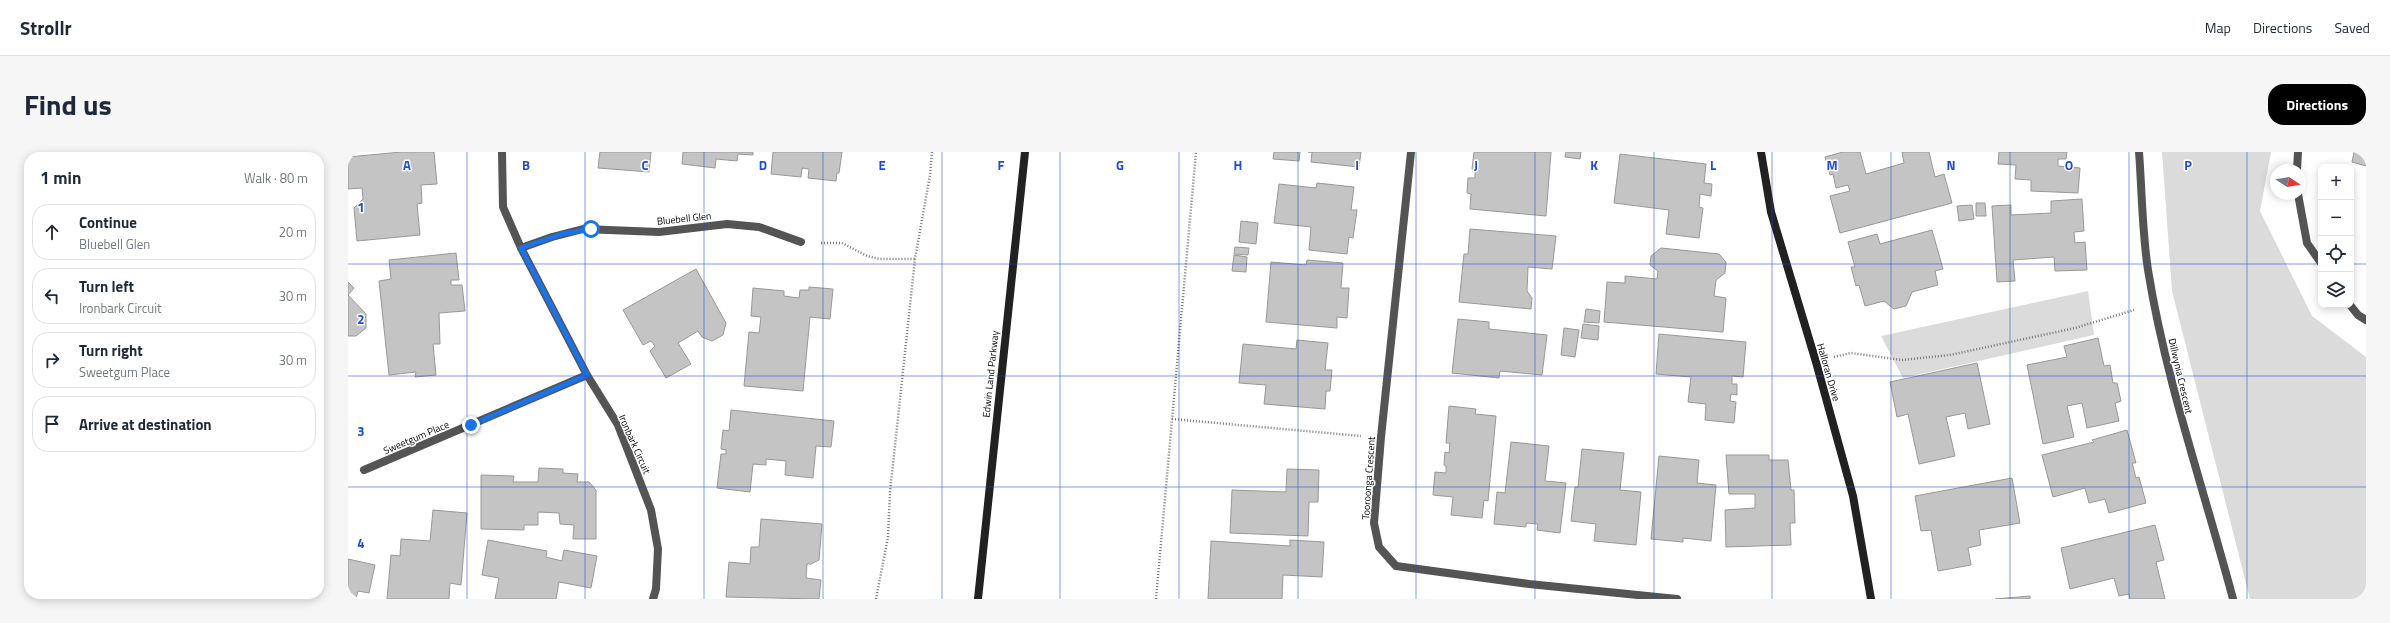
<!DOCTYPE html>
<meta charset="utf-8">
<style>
body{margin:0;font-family:"Titillium Web",sans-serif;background:#f6f6f7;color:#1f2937}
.controls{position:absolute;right:12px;top:12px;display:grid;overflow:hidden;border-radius:8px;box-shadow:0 2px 10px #0003}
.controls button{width:36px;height:36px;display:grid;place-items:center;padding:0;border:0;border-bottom:1px solid #e0e1e3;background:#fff;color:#1f2937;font:20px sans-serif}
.compass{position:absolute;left:1922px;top:12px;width:36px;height:36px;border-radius:50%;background:#fff;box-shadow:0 2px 10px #0003;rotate:102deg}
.stop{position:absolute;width:12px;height:12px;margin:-9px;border:3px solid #1a73e8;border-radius:50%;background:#fff}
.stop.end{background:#1a73e8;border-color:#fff;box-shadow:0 1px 4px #0008}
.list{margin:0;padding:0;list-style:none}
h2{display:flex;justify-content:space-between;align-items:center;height:52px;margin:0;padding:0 16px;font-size:17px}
h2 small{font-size:13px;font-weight:400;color:#747a83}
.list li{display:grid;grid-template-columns:26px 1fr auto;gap:12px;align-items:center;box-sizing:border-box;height:56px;margin:0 8px 8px;padding:0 8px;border:1px solid #e0e1e3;border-radius:16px}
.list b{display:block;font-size:15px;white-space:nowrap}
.list p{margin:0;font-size:13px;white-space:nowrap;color:#747a83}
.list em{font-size:13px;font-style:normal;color:#747a83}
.icon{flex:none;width:22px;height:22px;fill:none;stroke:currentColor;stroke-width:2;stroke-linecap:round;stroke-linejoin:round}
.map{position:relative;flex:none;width:2018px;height:447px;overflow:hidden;border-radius:16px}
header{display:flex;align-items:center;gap:24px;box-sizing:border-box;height:56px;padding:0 20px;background:#fff;border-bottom:1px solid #e0e1e3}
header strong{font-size:19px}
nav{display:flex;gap:22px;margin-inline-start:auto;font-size:14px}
.intro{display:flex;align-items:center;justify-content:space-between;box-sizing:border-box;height:96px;padding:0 24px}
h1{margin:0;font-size:28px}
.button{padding:10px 18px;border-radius:16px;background:#000;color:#fff;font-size:14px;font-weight:700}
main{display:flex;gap:24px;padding:0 24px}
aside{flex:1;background:#fff;border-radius:16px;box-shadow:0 2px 10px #0003}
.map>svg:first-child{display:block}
.green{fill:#dbdbdb}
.building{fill:#c4c4c4;stroke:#989898}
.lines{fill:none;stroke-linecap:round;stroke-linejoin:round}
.path{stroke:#767676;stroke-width:2.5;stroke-dasharray:1 2;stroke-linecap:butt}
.lane{stroke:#545454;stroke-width:8}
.street{stroke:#545454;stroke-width:8}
.secondary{stroke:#212121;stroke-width:8}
.route{stroke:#1a73e8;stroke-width:5}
.grid{fill:none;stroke:#1d4ed8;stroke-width:1;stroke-opacity:0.55}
.labels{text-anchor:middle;stroke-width:3;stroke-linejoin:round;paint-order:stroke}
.street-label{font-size:10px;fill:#000;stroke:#fff}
.grid-label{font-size:13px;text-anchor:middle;font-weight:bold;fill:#1d4ed8;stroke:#fff;stroke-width:3;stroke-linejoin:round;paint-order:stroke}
</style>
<header>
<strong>Strollr</strong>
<nav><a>Map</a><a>Directions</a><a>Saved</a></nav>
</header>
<div class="intro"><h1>Find us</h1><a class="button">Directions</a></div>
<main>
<aside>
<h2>1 min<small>Walk · 80 m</small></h2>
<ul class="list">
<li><svg class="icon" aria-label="ahead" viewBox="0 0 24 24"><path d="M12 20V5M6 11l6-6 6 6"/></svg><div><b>Continue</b><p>Bluebell Glen</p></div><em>20 m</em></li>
<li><svg class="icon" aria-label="left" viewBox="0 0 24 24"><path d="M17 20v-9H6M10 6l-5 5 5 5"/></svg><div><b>Turn left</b><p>Ironbark Circuit</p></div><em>30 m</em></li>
<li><svg class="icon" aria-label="right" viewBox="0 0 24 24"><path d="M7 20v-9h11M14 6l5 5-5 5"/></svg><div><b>Turn right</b><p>Sweetgum Place</p></div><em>30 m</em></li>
<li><svg class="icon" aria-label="arrive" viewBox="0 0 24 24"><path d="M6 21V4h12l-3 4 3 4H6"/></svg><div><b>Arrive at destination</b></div></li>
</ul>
</aside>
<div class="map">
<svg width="2018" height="447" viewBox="0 0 2018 447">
<rect width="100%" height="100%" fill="#fff"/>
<!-- green -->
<path class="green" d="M1814,0H1923L1912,59L1964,164L2018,205V447H1902L1824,139Z
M1740,139L1746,183L1555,226L1533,184Z"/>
<!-- building -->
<path class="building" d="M53,0H86L89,32L73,33L74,51L69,52L72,83L9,89L6,56L15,47L14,36L0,37V5Z
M252,0H303L301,20L250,16Z
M335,0H405V3L390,2L389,9L368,7L367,16L334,12Z
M425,0H494L491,21H489L488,29L460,26L461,17L454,16L453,25L423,22Z
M926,0H952L951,9L925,7Z
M960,0H1013L1011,15L963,10L964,0Z
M1126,0H1203L1198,64L1122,57L1123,42L1119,41L1120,26H1127V18L1124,17Z
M1218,0H1233L1232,7L1217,5Z
M1495,0H1512L1518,22L1556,11L1554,0H1581L1587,25L1596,22L1604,51L1492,81L1482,44L1502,39L1500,33L1488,36L1485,22L1482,23L1477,5Z
M1651,0H1719L1718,7H1710V14L1732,16L1730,41L1683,39V28L1667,27L1668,13L1650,12Z
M2006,0H2018V14L2004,10Z
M1272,2L1358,12L1356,31L1364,32L1363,44L1352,42L1351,55L1355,56L1351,86L1318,82L1321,58L1266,51Z
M969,31L1006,35L1003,58H1009L1005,86L1001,85L999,102L961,98L963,75L926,71L931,32L968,36Z
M1734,47L1736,79L1726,80L1727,91L1737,90L1739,118L1707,119L1706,105L1665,108L1667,129L1649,130L1644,54L1663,53V63L1703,61V49Z
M1628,51H1637L1638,64H1628Z
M1624,53L1626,67L1611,69L1609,54Z
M893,69L910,71L908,92L891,90Z
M1122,77L1208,84L1204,117L1180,115L1179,139L1184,146L1183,157L1111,150L1116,102H1120Z
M1584,78L1595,117L1587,119L1590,133L1564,140L1558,154L1546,157L1536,149L1517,154L1511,133L1508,134L1503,115H1507L1500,90L1529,82L1532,92Z
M887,95L901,96L900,103L886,102Z
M1313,96L1371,102L1378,110L1377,121L1368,128L1366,144L1378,146L1375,180L1256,170L1259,130L1277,131V124L1309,127L1310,119L1302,113L1303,104Z
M108,101L111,128H103V133H114L117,159L91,161L92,192H85L88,223L67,225L68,220L41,223L31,129L43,127L41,108Z
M886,103L899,105L898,120L884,119Z
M959,108L995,111L993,136H1001L999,166L989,165V176L918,170L923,110L958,113Z
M348,117L378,171L375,183L364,189L354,185L350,179L330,191L343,212L318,226L302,199L307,194L303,189L295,193L275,158Z
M0,130L6,136L0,143Z
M461,135L485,137L482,167L462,165L455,239L396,234L401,180L411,181L413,165L403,164L405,136L436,139V144L451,146L452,138H461Z
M0,143L18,162V176L8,184H0Z
M1238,157L1252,159L1251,171L1236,170Z
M1110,167L1141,170V177L1199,183L1194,223L1152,219L1151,226L1104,221Z
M1235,172L1251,174L1250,188L1233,186Z
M1216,176L1231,178L1227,205L1213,203Z
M1311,182L1398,190L1395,225L1384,224V232H1389V243L1383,242L1382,249L1388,250L1386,271L1357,268L1358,252L1340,250L1343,225L1308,222Z
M1750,186L1756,214L1762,213L1765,231H1769L1773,249L1767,251L1771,269L1739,276L1734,251L1719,254L1726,285L1695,292L1679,213L1719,205L1716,194Z
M949,188L980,191L977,218H984L982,239H978L977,257L916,252L918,233L891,231L895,192L948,197Z
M1629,211L1642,272L1620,277L1617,261L1598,265L1607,304L1571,312L1560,262L1549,265L1542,230Z
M1101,254L1128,257L1127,262L1148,264L1140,349L1136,348L1134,366L1103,363L1105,345L1085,343L1087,320L1098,321V314L1096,313L1097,300L1101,301L1102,291H1098Z
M383,258L486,269L483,295L468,294L465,326L437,323L438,309L418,307V313L405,312L402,340L369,336L373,302H378V298L373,297L375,278L381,279Z
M1779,278L1788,311H1784L1788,326L1791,325L1798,351L1761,361L1757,347L1741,351L1737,336L1705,345L1694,303L1746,290L1744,288Z
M1163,290L1201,294L1197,329L1218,331L1212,381L1189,378L1190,372L1178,371V375L1146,372L1149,340L1157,341Z
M1234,297L1276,301L1272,338L1293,340L1288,393L1246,389L1248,372L1223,369L1227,335H1230Z
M1378,303H1421V308H1440L1443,338H1446L1447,371H1442L1443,393L1378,395L1377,358L1407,356V342H1381Z
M1311,304L1351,308L1349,331L1368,333L1363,389L1335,386V390L1303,387Z
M191,316L215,317V321L230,322L229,330H241L248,338V387H225L226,373L212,372L211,361L190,360V373H176V378L133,377V323L166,324L165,330H190Z
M939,317L971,318L970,350H961L960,384L882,381L884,338L938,340Z
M1664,326L1672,371L1631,378L1633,393L1620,396L1623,413L1590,419L1583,378L1573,379L1567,344Z
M85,358L119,361L113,433L102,431L101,447H39L43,403L52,404L53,387L82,389Z
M413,367L474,372L471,408L463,412H459L458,426L473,428L471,447L378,445L381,410L402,412L403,395H411Z
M1807,373L1816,408L1808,410L1817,447H1782L1781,442L1771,444L1766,426L1722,437L1713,396Z
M140,388L199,399L198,405L214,409L216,398L249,404L243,436L211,430L208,447H147L151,426L134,423Z
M942,388L976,390L974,425L935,423L934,447H860L863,389L942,394Z
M0,407L27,413L21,441L10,439L8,447H0Z
M1682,444V447H1647Z"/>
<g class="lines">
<!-- path -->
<path class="path" d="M473,91H494L519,104L532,107H567
M1486,205L1503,201L1554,208L1602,203L1727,176L1786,158
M824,267L1013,284
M528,447L540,385L542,340L567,107L582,23L584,0
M808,447L848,0"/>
<!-- lane -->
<path class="lane" d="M173,96L204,85L235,77L311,80L379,72L411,75L453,90"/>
<!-- street -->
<path class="street" d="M154,0L155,55L173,96L239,223L270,273L303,358L310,397L308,437L305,447
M1063,0L1033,285L1026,371L1031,395L1048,414L1181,432L1329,447
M1791,0C1794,39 1794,79 1800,118C1818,230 1856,337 1885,447
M1949,18L1950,0
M1950,42L1959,91L1973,111
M2002,153L2010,163L2018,168
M16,318L239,223"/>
<!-- secondary -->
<path class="secondary" d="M1413,0L1423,60L1468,210L1505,344L1523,447
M630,447L677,0"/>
</g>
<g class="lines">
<!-- route -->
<path class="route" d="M123,273L239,223L173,96L214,82L243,77"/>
</g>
<!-- grid -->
<path class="grid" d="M119,0V447M237,0V447M356,0V447M475,0V447M594,0V447M712,0V447M831,0V447M950,0V447M1068,0V447M1187,0V447M1306,0V447M1424,0V447M1543,0V447M1662,0V447M1781,0V447M1899,0V447M0,112H1973M2003,112H2018M0,224H2018M0,335H2018"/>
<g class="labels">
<!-- street labels -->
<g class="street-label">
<text transform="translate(336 66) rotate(-6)" y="4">Bluebell Glen</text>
<text transform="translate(1481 220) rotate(74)" y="4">Halloran Drive</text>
<text transform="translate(642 222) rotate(-84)" y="4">Edwin Land Parkway</text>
<text transform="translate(1833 224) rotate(77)" y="4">Dillwynia Crescent</text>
<text transform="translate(68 285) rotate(-23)" y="4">Sweetgum Place</text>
<text transform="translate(287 292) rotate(66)" y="4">Ironbark Circuit</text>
<text transform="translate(1020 326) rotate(-86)" y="4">Tooroonga Crescent</text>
</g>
</g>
<g class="grid-label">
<text x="59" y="18">A</text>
<text x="178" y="18">B</text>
<text x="297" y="18">C</text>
<text x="415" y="18">D</text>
<text x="534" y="18">E</text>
<text x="653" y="18">F</text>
<text x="772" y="18">G</text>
<text x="890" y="18">H</text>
<text x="1009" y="18">I</text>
<text x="1128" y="18">J</text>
<text x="1246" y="18">K</text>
<text x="1365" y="18">L</text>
<text x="1484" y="18">M</text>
<text x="1603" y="18">N</text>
<text x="1721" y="18">O</text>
<text x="1840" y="18">P</text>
<text x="13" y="60">1</text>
<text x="13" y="172">2</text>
<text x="13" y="284">3</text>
<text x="13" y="396">4</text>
</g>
</svg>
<div class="controls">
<button>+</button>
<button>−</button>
<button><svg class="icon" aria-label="locate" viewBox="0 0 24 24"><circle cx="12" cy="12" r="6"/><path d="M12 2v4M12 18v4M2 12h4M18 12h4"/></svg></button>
<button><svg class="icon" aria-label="layers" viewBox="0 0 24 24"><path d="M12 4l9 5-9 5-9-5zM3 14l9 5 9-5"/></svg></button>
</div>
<svg class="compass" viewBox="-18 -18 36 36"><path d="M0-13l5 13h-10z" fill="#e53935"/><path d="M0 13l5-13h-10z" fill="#747a83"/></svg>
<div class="stop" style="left:243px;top:77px"></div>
<div class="stop end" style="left:123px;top:273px"></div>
</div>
</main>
